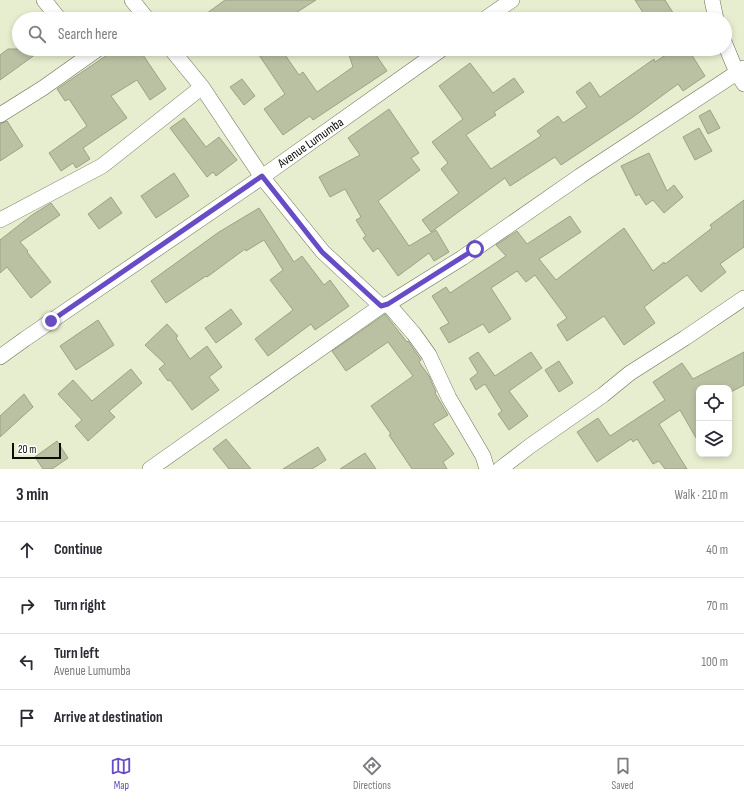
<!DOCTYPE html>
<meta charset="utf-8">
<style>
body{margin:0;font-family:"Sofia Sans Condensed",sans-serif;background:#f2f2f3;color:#2b2b33}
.controls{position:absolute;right:12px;bottom:12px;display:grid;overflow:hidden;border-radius:8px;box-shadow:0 2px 6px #0003}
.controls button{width:36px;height:36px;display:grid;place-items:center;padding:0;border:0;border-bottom:1px solid #e1e1e2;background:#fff;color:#2b2b33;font:20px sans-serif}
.scale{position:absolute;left:12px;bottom:10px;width:49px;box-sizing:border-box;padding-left:4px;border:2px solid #0c0e05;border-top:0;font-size:11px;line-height:14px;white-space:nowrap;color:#0c0e05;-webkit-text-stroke:3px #fff;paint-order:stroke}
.stop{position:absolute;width:12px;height:12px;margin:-9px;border:3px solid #674cc5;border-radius:50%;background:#fff}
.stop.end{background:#674cc5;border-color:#fff;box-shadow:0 1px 4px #0008}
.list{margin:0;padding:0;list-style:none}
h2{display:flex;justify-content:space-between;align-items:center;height:52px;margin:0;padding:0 16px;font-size:17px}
h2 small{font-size:13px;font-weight:400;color:#7c7c81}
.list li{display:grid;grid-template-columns:26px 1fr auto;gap:12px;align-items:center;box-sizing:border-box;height:56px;padding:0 16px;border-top:1px solid #e1e1e2}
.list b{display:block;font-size:15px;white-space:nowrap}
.list p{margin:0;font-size:13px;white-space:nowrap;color:#7c7c81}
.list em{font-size:13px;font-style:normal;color:#7c7c81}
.icon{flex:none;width:22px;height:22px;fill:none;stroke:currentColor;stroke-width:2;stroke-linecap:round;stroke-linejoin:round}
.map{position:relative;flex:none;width:744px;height:469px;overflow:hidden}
.search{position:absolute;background:#fff;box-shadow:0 2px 6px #0003;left:12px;right:12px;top:12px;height:44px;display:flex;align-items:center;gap:10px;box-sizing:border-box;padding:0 14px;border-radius:22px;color:#7c7c81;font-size:15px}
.sheet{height:276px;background:#fff}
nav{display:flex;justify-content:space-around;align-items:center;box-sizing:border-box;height:56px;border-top:1px solid #e1e1e2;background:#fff;font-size:11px;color:#7c7c81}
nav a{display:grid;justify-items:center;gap:2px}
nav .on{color:#674cc5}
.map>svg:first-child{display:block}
.building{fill:#bac1a3;stroke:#9ba285}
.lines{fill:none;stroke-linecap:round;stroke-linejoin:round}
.street-casing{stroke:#686e53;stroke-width:16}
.street{stroke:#fff;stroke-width:15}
.route{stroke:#674cc5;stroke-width:5}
.labels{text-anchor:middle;stroke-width:3;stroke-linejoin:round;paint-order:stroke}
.street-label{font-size:13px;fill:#0c0e05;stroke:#fff}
</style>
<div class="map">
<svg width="744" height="469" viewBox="0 0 744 469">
<rect width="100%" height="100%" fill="#e7eecf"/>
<!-- building -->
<path class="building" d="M225,0H316L286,19H199Z
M635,0H665L677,19H647Z
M8,49H43L0,80V55Z
M116,49H139L166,89L150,100L137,80L111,96L127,118L83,148L90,159L76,168L73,163L61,171L49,153L87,126L69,99L65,101L57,89Z
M255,49H281L299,75L303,72L317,92L353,67L347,49H372L387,71L313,120L310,116L283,135L264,109L285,94Z
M675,49H688L705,76L683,91L678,84L633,117L561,165L555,157L510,186L505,178L431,232L422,220L459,193L441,169L448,163L432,142L463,119L439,86L470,63L493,93L514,78L524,92L494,112L496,115L466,135L491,169L541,136L537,131L558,116L563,123L587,107L576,92L590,82L600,97L654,59L655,62Z
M242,79L255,96L244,105L230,87Z
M389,109L419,153L411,158L420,170L378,201L409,246L436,230L449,252L434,261L429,253L398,276L378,248L373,252L363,238L366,236L356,220L361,217L345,189L330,197L319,177L360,155L348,138Z
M710,110L720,128L708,134L699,116Z
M184,118L206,147L219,137L237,160L216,176L213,172L207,177L170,128Z
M7,121L23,146L0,161V124Z
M699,128L712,151L695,160L683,137Z
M649,153L667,191L674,185L683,197L664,213L653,200L646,205L639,194L636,196L621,166Z
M174,173L189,196L156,218L141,196Z
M111,197L122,213L99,229L88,214Z
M744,200V247L720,264L726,272L701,292L687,275L644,307L655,323L624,345L604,316L567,341L557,325L567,318L535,275L526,282L517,271L491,288L511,319L489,333L483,324L449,343L440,328L449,323L432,296L446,287L450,293L506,256L496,245L517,231L527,244L570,216L581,232L539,259L556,280L624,228L653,271L664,262L665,264L712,228L710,225Z
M51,203L60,215L20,242L28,251L27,252L51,282L31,298L7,267L0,273V240L32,215Z
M259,208L294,262L302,256L324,285L330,280L349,306L315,330L311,324L268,356L255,339L293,310L270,280L283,270L264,240L246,251L245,249L207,277L206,276L166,303L151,281L219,232Z
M231,309L242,324L216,343L205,328Z
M385,314L407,342L408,341L421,360L419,362L429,376L436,392L435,393L448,415L433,424L454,454L443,462L447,469H412L389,435L391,434L371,406L413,376L388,342L346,371L332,351Z
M98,320L114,345L76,370L60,346Z
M167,324L178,336L176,338L190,359L207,346L222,367L209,377L219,390L192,410L170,380L168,381L159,369L165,364L145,345Z
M478,352L495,376L531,352L542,368L509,391L528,416L509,430L498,414L502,411L485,384L476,390L470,379L478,373L469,358Z
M744,352V385L729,393V388H699V443L680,410L659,424L687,469H665L659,461L653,464L637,439L633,442L631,439L597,462L577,432L598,418L610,436L665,400L653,382L682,363L693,379Z
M559,361L573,383L559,392L545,370Z
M131,369L142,383L109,411L115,417L88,441L75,426L82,420L58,394L73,380L92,401Z
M24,394L33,407L0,437V416Z
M226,439L251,469H229L213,449Z
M57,441L68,458L52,469H43L35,457Z
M318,447L326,460L312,469H283Z
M365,453L376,469H340Z"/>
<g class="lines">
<defs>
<path id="street" d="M44,0L59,19
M132,0L147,19
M712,0L716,19
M485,19L512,0
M725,44L737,73L744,84
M171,49L202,87L262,177L323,252L381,306
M0,115L43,88L98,49
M0,220L102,166L202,87
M388,304L414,334L429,355L449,398L483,456L487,469
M0,357L25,339L262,177L442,49
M150,469L381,306L388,304L462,258L580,176L744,68
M500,469L530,446L603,395L630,373L685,338L744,298"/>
</defs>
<!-- street casing -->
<use href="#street" class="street-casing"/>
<!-- street -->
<use href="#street" class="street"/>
</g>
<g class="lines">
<!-- route -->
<path class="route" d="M51,321L262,176L322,252L381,306L388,304L475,249"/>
</g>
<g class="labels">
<!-- street labels -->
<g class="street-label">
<text transform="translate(310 142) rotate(-35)" y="5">Avenue Lumumba</text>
</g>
</g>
</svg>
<div class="controls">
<button><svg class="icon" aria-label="locate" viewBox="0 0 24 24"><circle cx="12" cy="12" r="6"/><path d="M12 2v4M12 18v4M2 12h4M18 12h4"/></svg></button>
<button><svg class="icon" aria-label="layers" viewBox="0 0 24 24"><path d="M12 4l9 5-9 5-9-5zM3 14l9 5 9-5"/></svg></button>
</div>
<div class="scale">20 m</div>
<div class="stop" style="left:475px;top:249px"></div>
<div class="stop end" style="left:51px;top:321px"></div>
<div class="search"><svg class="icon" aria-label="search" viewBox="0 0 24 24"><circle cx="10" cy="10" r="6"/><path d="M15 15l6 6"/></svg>Search here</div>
</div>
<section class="sheet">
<h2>3 min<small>Walk · 210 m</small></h2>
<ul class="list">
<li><svg class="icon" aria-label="ahead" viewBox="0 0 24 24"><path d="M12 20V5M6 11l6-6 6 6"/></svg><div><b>Continue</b></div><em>40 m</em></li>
<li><svg class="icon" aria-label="right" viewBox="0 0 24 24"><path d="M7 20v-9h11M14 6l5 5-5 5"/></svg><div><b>Turn right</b></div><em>70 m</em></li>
<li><svg class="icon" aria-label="left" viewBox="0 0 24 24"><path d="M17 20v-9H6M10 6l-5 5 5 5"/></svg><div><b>Turn left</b><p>Avenue Lumumba</p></div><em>100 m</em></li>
<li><svg class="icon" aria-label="arrive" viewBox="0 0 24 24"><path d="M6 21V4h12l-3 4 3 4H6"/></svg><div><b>Arrive at destination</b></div></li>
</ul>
</section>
<nav>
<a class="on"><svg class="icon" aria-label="map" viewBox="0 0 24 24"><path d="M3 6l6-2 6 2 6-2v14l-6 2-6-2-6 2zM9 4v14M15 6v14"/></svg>Map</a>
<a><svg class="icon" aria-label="directions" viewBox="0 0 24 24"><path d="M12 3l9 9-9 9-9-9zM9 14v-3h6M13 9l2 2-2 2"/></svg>Directions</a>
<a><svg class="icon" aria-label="saved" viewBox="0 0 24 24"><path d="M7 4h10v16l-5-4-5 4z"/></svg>Saved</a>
</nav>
